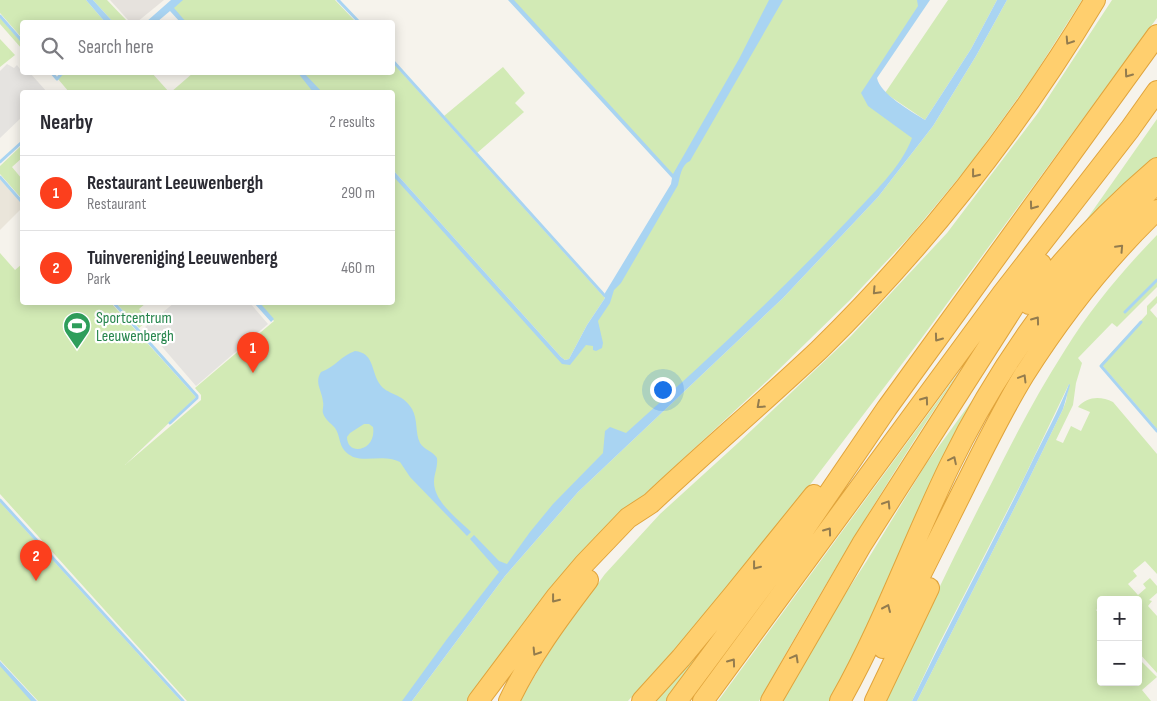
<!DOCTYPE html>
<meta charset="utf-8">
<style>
body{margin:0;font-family:"Sofia Sans Condensed",sans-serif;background:#f2f2f3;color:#2b2b33}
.controls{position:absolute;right:15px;bottom:15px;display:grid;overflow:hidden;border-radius:5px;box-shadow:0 2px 12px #0003}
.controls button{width:45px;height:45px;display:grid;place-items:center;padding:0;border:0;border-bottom:1px solid #e1e1e2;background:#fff;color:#2b2b33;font:25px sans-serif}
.you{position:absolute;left:662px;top:389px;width:18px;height:18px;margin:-12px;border:4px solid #fff;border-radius:50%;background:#1a73e8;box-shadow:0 0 0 8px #1a73e833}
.badge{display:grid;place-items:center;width:32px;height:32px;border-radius:50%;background:#fc3f1d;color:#fff;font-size:16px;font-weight:700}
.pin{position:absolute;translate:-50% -41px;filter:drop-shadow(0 1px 2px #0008)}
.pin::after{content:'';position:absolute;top:26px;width:18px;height:15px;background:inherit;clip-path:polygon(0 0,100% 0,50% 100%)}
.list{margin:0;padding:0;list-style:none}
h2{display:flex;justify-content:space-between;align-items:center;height:65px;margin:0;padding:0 20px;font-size:21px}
h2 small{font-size:16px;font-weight:400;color:#7c7c81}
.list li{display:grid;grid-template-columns:32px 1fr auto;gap:15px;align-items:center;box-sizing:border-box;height:75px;padding:0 20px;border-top:1px solid #e1e1e2}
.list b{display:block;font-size:19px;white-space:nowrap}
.list p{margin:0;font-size:16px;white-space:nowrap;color:#7c7c81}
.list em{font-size:16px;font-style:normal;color:#7c7c81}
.icon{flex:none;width:28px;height:28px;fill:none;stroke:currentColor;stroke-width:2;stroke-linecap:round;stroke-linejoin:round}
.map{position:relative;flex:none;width:1157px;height:701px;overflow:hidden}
.search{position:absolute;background:#fff;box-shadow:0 2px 12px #0003;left:20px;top:20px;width:375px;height:55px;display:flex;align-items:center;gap:12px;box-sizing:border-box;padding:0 18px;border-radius:5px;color:#7c7c81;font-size:19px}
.panel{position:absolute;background:#fff;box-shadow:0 2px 12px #0003;left:20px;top:90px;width:375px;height:215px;border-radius:5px}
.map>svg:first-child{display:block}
.residential{fill:#eae5da}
.industrial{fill:#e6e2dd}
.green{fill:#d2eab5}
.parking{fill:#e5e3e0}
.water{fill:#a9d4f2;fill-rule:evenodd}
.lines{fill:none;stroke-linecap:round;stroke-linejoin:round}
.stream{stroke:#a9d4f2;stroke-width:3}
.highway-casing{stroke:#e0a43c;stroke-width:22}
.highway{stroke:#ffcf6e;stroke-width:20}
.oneway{stroke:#937c4e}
.labels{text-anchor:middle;stroke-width:4.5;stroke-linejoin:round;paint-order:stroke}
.leisure-label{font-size:16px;fill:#27864d;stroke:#fff;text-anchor:start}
</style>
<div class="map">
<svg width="1157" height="701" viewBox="0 0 1157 701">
<rect width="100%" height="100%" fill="#f6f3ec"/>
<!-- residential -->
<path class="residential" d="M0,179L22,203V208L0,230Z"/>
<!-- industrial -->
<path class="industrial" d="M110,0H164L137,22H130Z"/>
<!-- green -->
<path class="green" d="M0,0H86L105,22H22V38L0,13Z
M93,0H107L128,22H113Z
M175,0H335L356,22H182L167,6Z
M511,0H928L873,81L924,134L907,157L802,274L616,447L534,534L407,701H187L0,494V253L15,270L22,264V302L111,303L196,397L125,465L201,400V395L195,388L274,321L257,303L392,302L393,172L563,361H571L674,184L675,178Z
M948,0H997L971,49L925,120L885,93Z
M1007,0H1082L1033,77L971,163L912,234L850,300L767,381L594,541L469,701H412L505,576L578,492L783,298L878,197L933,126L976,56Z
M1112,0H1157V18L921,339L790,511L710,610L628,701H520L555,642L605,574L660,514L738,443L850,337L947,233L1038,113Z
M0,18L22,42V49L0,24Z
M0,39L15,55L0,67Z
M393,63L605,298L587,325L569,359L565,360L561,357L393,170L392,92H171L193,73L392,72Z
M503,67L525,93L515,103L524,112L477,153L444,116Z
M64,73H152L169,92H69L58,79Z
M1157,119V162L1056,263Z
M22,145V158L12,167L22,179V199L0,174V166Z
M1157,235V287L1117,327L1112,323L1078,358L1082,363L1076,383L1073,405L1056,440L1063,443L1071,426L1081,431L1090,412L1078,407C1087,396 1101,396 1113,402L1157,454V574L1145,561L1133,571L1137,576L1128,584L1138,595L1146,588L1143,584L1150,578L1157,586V593L1149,600L1152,601L1148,606L1157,616V673L1138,652V600H1101V610L1099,608L1096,610L1101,616V682H1138V658L1157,677L1142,690L1151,701H917L1027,483L1063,409L1066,401L1069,384L1023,480L938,646L912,701H885C919,630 952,559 988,490C1012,442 1036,395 1065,350C1091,308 1123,270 1157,235Z
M1157,296V303L1150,310L1157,318V429L1101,364L1147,314V306Z
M116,303H146L139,309L148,320L139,328Z
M961,369C889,477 822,588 759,701H718Z
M979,391L835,701H781L816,639L868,559L926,464Z
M0,502L181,701H38L0,660Z
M776,553L670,701H653Z
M0,664L33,701H0Z"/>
<!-- parking -->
<path class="parking" d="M7,64L14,68L17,65L22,72L30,73L47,92H22V117L0,138V71Z
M174,303H250L268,324L196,386L145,327Z"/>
<!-- water -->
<path class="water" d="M86,0H93L113,22H105Z
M171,0H183L174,8L186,22H180L170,11L157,22H146Z
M508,0H514L673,174L739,59L769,0H783L690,161C681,165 680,177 678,185L621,283L614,290L610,303L598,321L603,343L602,348L596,351L593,350V346L586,345L570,365L562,364L393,176V170L561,357L565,360L569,359L587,325L605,298V293L671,184L672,178Z
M917,0H930L877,78C880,94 911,111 925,120L971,49L997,0H1007L976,56L933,126L878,197L783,298L578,492L505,576L412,701H402L447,639L499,572L470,539L474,535L499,561L507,564L530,532L553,504L603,453L605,431L610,427L626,433C703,364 779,294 850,218C871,195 901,168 912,138L868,106L861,93L918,6Z
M298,73H304L322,92H313Z
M254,303H260L274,319L271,322Z
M355,351C374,353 371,370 379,383C387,396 402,392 412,409C418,419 415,433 420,443C424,450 433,451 437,458C438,467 434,474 434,482C434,502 458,519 471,532L467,536L410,477L400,462C385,454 368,462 353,457C350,455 346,453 344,450C339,444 340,435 335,428C331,423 325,420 323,413C322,410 324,406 323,402C322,390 314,383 321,372C334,368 342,355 355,351ZM364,424H369L373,427C377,451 347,457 347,437L350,433Z
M1069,384L1070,385L1063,409L1027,483L917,701H912C950,622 992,545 1030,466C1043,439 1058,412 1069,384Z
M0,661L37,701H31L0,666Z"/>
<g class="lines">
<!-- stream -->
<path class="stream" d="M338,0L359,22
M0,16L22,41
M392,60L605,296
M51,72L57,79L63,72
M0,162L22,142
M0,177L22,202
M113,302L197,396V398L170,423
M1125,312L1157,280
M1141,322L1101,366L1157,431
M0,500L183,701"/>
<defs>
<path id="highway" d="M1029,304C1066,254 1109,209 1157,168
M883,648C911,595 938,540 965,486C984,448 1002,411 1024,375C1062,315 1106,259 1157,210
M478,701L556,597L584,564L628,518L651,503C706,451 764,402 819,350C925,246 1018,128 1095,0
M509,701C530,657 559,618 588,580
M642,701L681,658L734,594L814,495
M677,701L799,537L887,408L1157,35
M703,701L1002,294L1130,129L1157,91
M771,701L862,544L1041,264
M840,701C883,625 912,543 950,465C1002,358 1072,265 1157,183
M875,701L929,588"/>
</defs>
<!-- highway casing -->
<use href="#highway" class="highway-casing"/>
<!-- highway -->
<use href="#highway" class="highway"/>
</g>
<!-- one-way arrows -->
<defs><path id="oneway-chevron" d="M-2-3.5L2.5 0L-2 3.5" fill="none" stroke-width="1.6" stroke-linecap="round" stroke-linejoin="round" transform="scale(1.25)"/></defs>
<g class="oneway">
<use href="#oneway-chevron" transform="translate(1069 41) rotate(123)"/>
<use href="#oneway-chevron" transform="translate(1128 74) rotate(126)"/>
<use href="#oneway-chevron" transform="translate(975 174) rotate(128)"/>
<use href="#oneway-chevron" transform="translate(1033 206) rotate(126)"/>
<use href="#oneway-chevron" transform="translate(1120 248) rotate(-47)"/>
<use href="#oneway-chevron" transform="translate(876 291) rotate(133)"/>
<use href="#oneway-chevron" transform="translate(1036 320) rotate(-54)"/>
<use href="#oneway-chevron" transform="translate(938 338) rotate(126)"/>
<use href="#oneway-chevron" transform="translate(1023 378) rotate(-59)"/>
<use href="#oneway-chevron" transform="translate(925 400) rotate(-54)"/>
<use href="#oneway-chevron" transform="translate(760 405) rotate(138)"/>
<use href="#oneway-chevron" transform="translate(953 460) rotate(-64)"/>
<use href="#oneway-chevron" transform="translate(887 504) rotate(-58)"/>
<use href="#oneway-chevron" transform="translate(828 531) rotate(-54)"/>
<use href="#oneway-chevron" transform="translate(756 566) rotate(128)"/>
<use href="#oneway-chevron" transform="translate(555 599) rotate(128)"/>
<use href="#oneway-chevron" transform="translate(887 608) rotate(-66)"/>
<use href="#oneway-chevron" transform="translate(536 652) rotate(122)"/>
<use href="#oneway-chevron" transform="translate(795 658) rotate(-61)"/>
<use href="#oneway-chevron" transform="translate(732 662) rotate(-54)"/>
</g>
<!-- icons -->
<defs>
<symbol id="stadium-pin" viewBox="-11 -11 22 30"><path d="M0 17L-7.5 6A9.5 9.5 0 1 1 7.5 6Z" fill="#2e9e5b" stroke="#fff"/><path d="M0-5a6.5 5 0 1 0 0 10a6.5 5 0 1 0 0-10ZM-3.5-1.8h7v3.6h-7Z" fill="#fff"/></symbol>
</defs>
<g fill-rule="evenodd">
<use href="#stadium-pin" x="61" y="310" width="32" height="43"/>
</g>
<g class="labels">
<!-- leisure labels -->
<g class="leisure-label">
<text x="96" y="323">Sportcentrum<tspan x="96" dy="18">Leeuwenbergh</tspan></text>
</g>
</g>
</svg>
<div class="controls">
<button>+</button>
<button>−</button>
</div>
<div class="you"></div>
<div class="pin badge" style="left:253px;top:373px">1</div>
<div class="pin badge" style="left:36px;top:581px">2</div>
<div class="search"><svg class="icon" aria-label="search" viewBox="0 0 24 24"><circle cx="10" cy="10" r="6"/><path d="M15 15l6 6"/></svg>Search here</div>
<section class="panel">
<h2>Nearby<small>2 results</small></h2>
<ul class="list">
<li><span class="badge">1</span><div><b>Restaurant Leeuwenbergh</b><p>Restaurant</p></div><em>290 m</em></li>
<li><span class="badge">2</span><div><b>Tuinvereniging Leeuwenberg</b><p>Park</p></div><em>460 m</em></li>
</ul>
</section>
</div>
